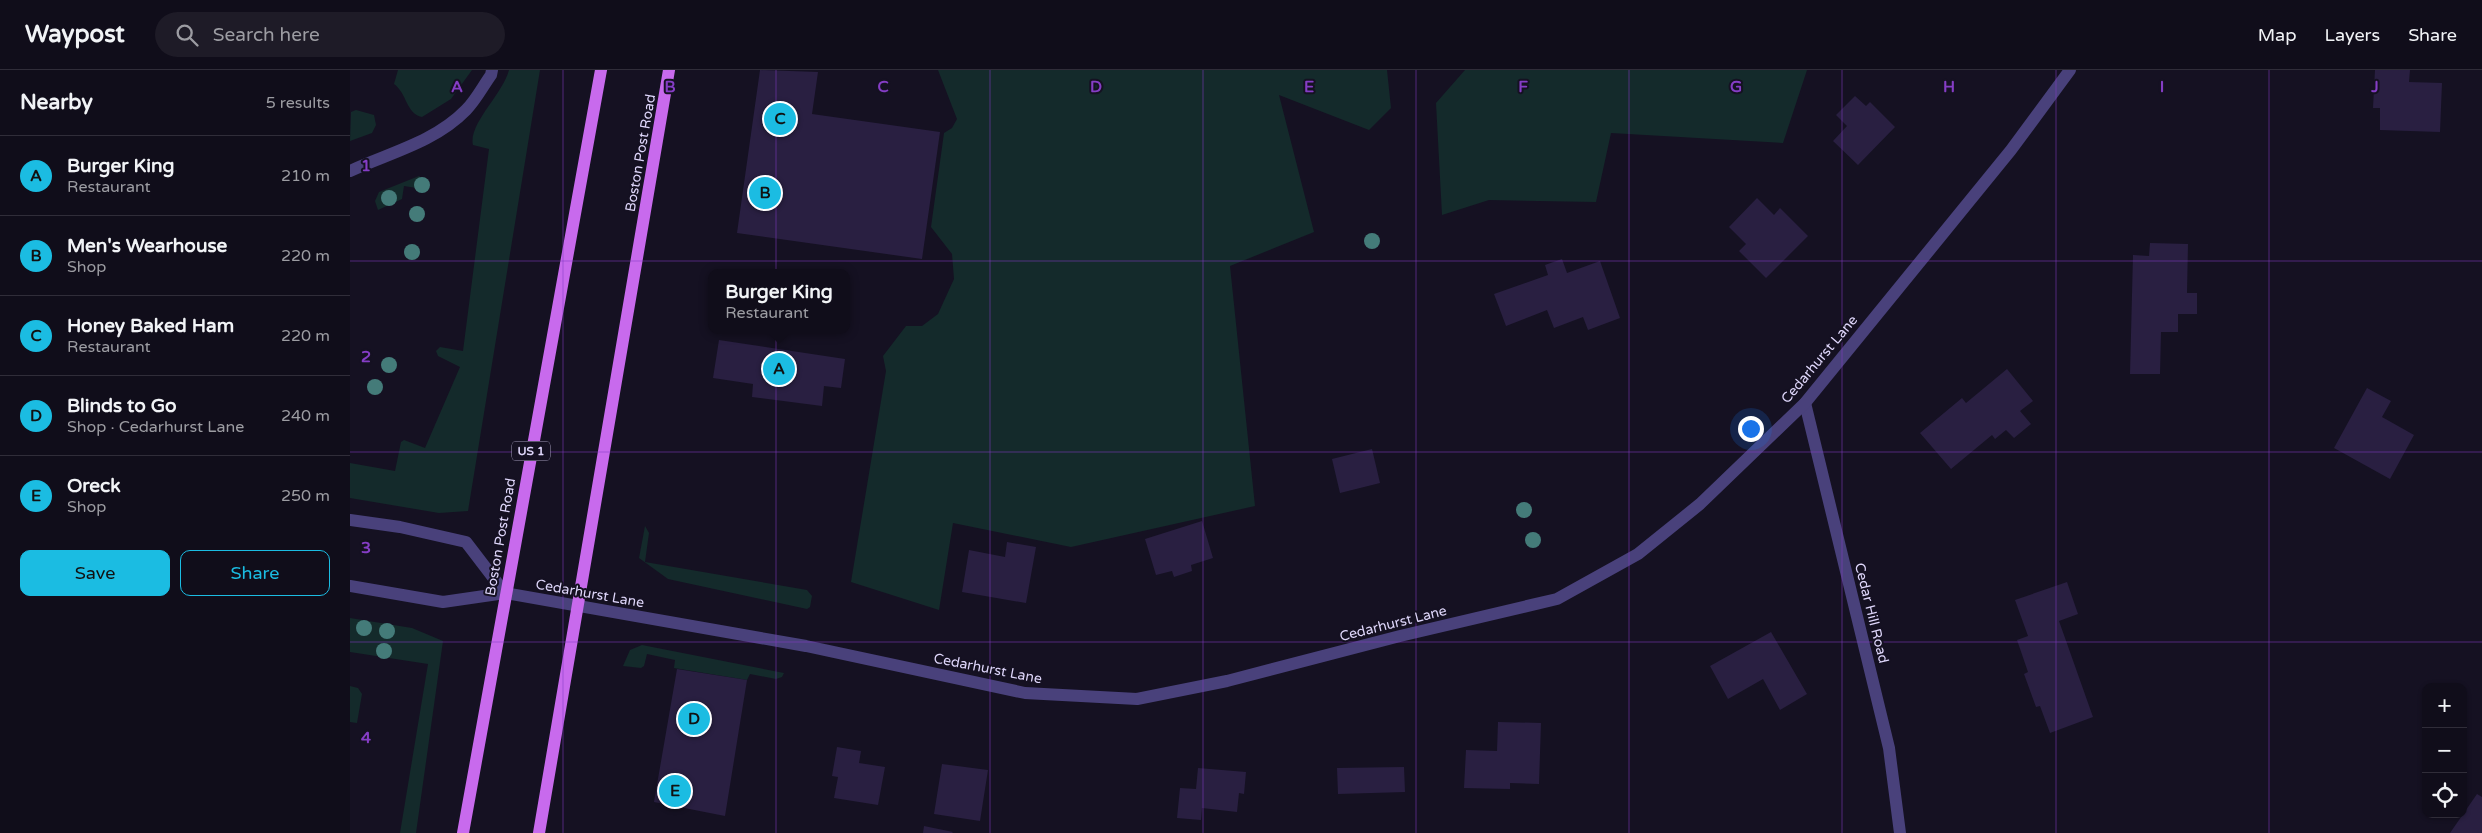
<!DOCTYPE html>
<meta charset="utf-8">
<style>
body{margin:0;font-family:"Varela Round",sans-serif;background:#1e1b27;color:#f1f3f6}
.controls{position:absolute;right:15px;bottom:15px;display:grid;overflow:hidden;border-radius:10px;box-shadow:0 1px 4px #0004}
.controls button{width:45px;height:45px;display:grid;place-items:center;padding:0;border:0;border-bottom:1px solid #302d39;background:#100d1a;color:#f1f3f6;font:25px sans-serif}
.you{position:absolute;left:1400px;top:358px;width:18px;height:18px;margin:-12px;border:4px solid #fff;border-radius:50%;background:#1a73e8;box-shadow:0 0 0 8px #1a73e833}
.badge{display:grid;place-items:center;width:32px;height:32px;border-radius:50%;background:#1bbce2;color:#111;font-size:16px;font-weight:700}
.pin{position:absolute;translate:-50% -50%;border:2px solid #fff;box-shadow:0 1px 5px #0006}
.popup{position:absolute;left:358px;top:199px;width:142px;height:65px;box-sizing:border-box;display:grid;place-content:center;border-radius:10px;background:#100d1a;filter:drop-shadow(0 1px 4px #0005);font-size:16px;white-space:nowrap;color:#9c9ca2}
.popup b{font-size:19px;color:#f1f3f6}
.popup::after{content:'';position:absolute;left:50%;top:100%;margin-left:-10px;border:10px solid transparent;border-top-color:#100d1a}
.list{margin:0;padding:0;list-style:none}
h2{display:flex;justify-content:space-between;align-items:center;height:65px;margin:0;padding:0 20px;font-size:21px}
h2 small{font-size:16px;font-weight:400;color:#9c9ca2}
.list li{display:grid;grid-template-columns:32px 1fr auto;gap:15px;align-items:center;box-sizing:border-box;height:80px;padding:0 20px;border-top:1px solid #302d39}
.list b{display:block;font-size:19px;white-space:nowrap}
.list p{margin:0;font-size:16px;white-space:nowrap;color:#9c9ca2}
.list em{font-size:16px;font-style:normal;color:#9c9ca2}
.actions{display:flex;gap:10px;padding:15px 20px}
.actions a{flex:1;padding:11px 0;border:1px solid #1bbce2;border-radius:10px;text-align:center;font-size:18px;color:#1bbce2}
.actions .main{background:#1bbce2;color:#111}
.icon{flex:none;width:28px;height:28px;fill:none;stroke:currentColor;stroke-width:2;stroke-linecap:round;stroke-linejoin:round}
.map{position:relative;flex:none;width:2132px;height:763px;overflow:hidden}
header{display:flex;align-items:center;gap:30px;box-sizing:border-box;height:70px;padding:0 25px;background:#100d1a;border-bottom:1px solid #302d39}
header strong{font-size:24px}
nav{display:flex;gap:28px;margin-inline-start:auto;font-size:18px}
.search{width:350px;height:45px;background:#1e1b27;display:flex;align-items:center;gap:12px;box-sizing:border-box;padding:0 18px;border-radius:28px;color:#9c9ca2;font-size:19px}
main{display:flex}
aside{flex:1;background:#100d1a}
.map>svg:first-child{display:block}
.green{fill:#142a2b}
.building{fill:#291f41}
.lines{fill:none;stroke-linecap:round;stroke-linejoin:round}
.service{stroke:#49417b;stroke-width:12}
.minor{stroke:#49417b;stroke-width:12}
.tertiary{stroke:#49417b;stroke-width:12}
.primary{stroke:#c86aed;stroke-width:12}
.tree{fill:#447b79}
.grid{fill:none;stroke:#853dc5;stroke-width:1;stroke-opacity:0.55}
.labels{text-anchor:middle;stroke-width:4;stroke-linejoin:round;paint-order:stroke}
.shield{fill:#151122;stroke:#a29bb9;stroke-width:1}
.shield-label{font-size:12px;font-weight:bold;fill:#ded6fa}
.street-label{font-size:14px;fill:#ded6fa;stroke:#151122}
.grid-label{font-size:16px;text-anchor:middle;font-weight:bold;fill:#853dc5;stroke:#151122;stroke-width:4;stroke-linejoin:round;paint-order:stroke}
</style>
<header>
<strong>Waypost</strong>
<div class="search"><svg class="icon" aria-label="search" viewBox="0 0 24 24"><circle cx="10" cy="10" r="6"/><path d="M15 15l6 6"/></svg>Search here</div>
<nav><a>Map</a><a>Layers</a><a>Share</a></nav>
</header>
<main>
<aside>
<h2>Nearby<small>5 results</small></h2>
<ul class="list">
<li><span class="badge">A</span><div><b>Burger King</b><p>Restaurant</p></div><em>210 m</em></li>
<li><span class="badge">B</span><div><b>Men's Wearhouse</b><p>Shop</p></div><em>220 m</em></li>
<li><span class="badge">C</span><div><b>Honey Baked Ham</b><p>Restaurant</p></div><em>220 m</em></li>
<li><span class="badge">D</span><div><b>Blinds to Go</b><p>Shop · Cedarhurst Lane</p></div><em>240 m</em></li>
<li><span class="badge">E</span><div><b>Oreck</b><p>Shop</p></div><em>250 m</em></li>
</ul>
<div class="actions"><a class="main">Save</a><a>Share</a></div>
</aside>
<div class="map">
<svg width="2132" height="763" viewBox="0 0 2132 763">
<rect width="100%" height="100%" fill="#151122"/>
<!-- green -->
<path class="green" d="M48,0H122L101,29L72,47C56,44 57,23 44,14Z
M159,0H190L118,441L89,443L0,428V393L45,401L51,372L54,370L75,378L110,297L88,286L86,281L90,277L113,281L139,79L123,75C118,54 153,24 159,0Z
M588,0H1037L1041,38L1019,60L929,25L964,162L880,196L905,436L721,477L603,453L589,540L501,512L536,301L533,286L556,256H572L588,244L604,209L602,184L581,157L594,63L602,58L607,49Z
M1115,0H1457L1433,73L1261,63L1246,132L1139,130L1092,145L1086,33Z
M6,40L24,45L26,55L22,63L0,71L1,42Z
M69,106L77,112L79,120L54,116L52,129L28,140L25,131L29,122Z
M295,456L299,463L295,492L457,520L462,526L460,537L457,539L318,509L289,488Z
M0,548L62,558L93,571L66,763H50L78,594L0,582Z
M292,575L434,603L432,607L426,609L400,604L397,610L324,598L325,590L297,584L294,596L291,598L273,596L280,580Z
M0,616L8,618L12,624L7,653L0,652Z"/>
<!-- building -->
<path class="building" d="M410,0L468,2L462,44L590,62L572,189L387,163Z
M2025,0H2060L2059,12L2092,13L2090,62L2030,60V38H2023Z
M1505,26L1516,36L1520,32L1545,57L1508,95L1483,71L1497,56L1486,45Z
M1407,128L1424,145L1430,138L1458,166L1416,208L1389,181L1396,174L1379,157Z
M1800,173L1838,174L1837,223H1847V244H1828V262H1811L1810,304H1780L1783,185L1799,186Z
M1212,189L1217,203L1250,191L1270,248L1238,260L1233,247L1204,258L1197,240L1156,256L1144,224L1198,205L1195,195Z
M369,270L495,289L491,318L474,316L472,336L402,327L403,314L363,308Z
M1657,299L1683,331L1670,341L1681,354L1664,368L1656,360L1645,369L1642,365L1601,399L1570,363L1612,328L1616,333Z
M2017,318L2041,331L2032,347L2064,365L2040,409L1984,378Z
M1022,379L1030,413L990,423L982,389Z
M852,451L863,488L841,495L842,501L824,507L822,501L806,505L795,469Z
M657,472L686,477L676,533L612,522L619,480L655,487Z
M1717,512L1728,544L1709,551L1743,647L1700,663L1690,636L1686,637L1674,604L1678,602L1667,570L1678,566L1665,530Z
M1421,562L1457,624L1430,640L1413,609L1378,629L1360,596Z
M327,599L397,610L375,746L304,732Z
M1148,652L1191,653L1189,714L1160,713V719L1114,718L1116,680L1147,681Z
M487,677L511,681L509,693L535,697L528,735L484,728L488,707L482,706Z
M592,694L638,700L630,751L584,744Z
M1054,697L1055,722L988,724L987,698Z
M848,698L896,702L894,724L889,723L887,742L852,738L851,750L827,748L830,718L846,719Z
M2127,724L2132,727V763H2100Z
M574,756L603,762L602,763H573Z"/>
<g class="lines">
<!-- service -->
<path class="service" d="M0,450L50,457L116,472L155,523L93,532L0,516"/>
<!-- minor -->
<path class="minor" d="M0,101C39,83 85,72 116,40C126,30 133,16 141,5L142,0
M1455,333L1539,678L1550,763"/>
<!-- tertiary -->
<path class="tertiary" d="M155,523L456,576L675,623L787,629L877,611L1050,566L1207,529L1288,484L1350,434L1455,333L1661,80L1720,0"/>
<!-- primary -->
<path class="primary" d="M113,763L251,0
M189,763L319,0"/>
</g>
<!-- trees -->
<g class="tree">
<circle cx="72" cy="115" r="8"/>
<circle cx="39" cy="128" r="8"/>
<circle cx="67" cy="144" r="8"/>
<circle cx="1022" cy="171" r="8"/>
<circle cx="62" cy="182" r="8"/>
<circle cx="39" cy="295" r="8"/>
<circle cx="25" cy="317" r="8"/>
<circle cx="1174" cy="440" r="8"/>
<circle cx="1183" cy="470" r="8"/>
<circle cx="14" cy="558" r="8"/>
<circle cx="37" cy="561" r="8"/>
<circle cx="34" cy="581" r="8"/>
</g>
<!-- grid -->
<path class="grid" d="M213,0V763M426,0V763M640,0V763M853,0V763M1066,0V763M1279,0V763M1492,0V763M1706,0V763M1919,0V763M0,191H2132M0,382H2132M0,572H2132"/>
<g class="labels">
<!-- shield labels -->
<rect class="shield" x="162" y="371.5" width="38" height="19" rx="4"/>
<g class="shield-label">
<text x="181" y="385">US 1</text>
</g>
<!-- street labels -->
<g class="street-label">
<text transform="translate(290 83) rotate(-80)" y="5">Boston Post Road</text>
<text transform="translate(1469 289) rotate(-50)" y="5">Cedarhurst Lane</text>
<text transform="translate(150 467) rotate(-80)" y="5">Boston Post Road</text>
<text transform="translate(240 523) rotate(10)" y="5">Cedarhurst Lane</text>
<text transform="translate(1522 543) rotate(76)" y="5">Cedar Hill Road</text>
<text transform="translate(1043 553) rotate(-14)" y="5">Cedarhurst Lane</text>
<text transform="translate(638 598) rotate(11)" y="5">Cedarhurst Lane</text>
</g>
</g>
<g class="grid-label">
<text x="107" y="22">A</text>
<text x="320" y="22">B</text>
<text x="533" y="22">C</text>
<text x="746" y="22">D</text>
<text x="959" y="22">E</text>
<text x="1173" y="22">F</text>
<text x="1386" y="22">G</text>
<text x="1599" y="22">H</text>
<text x="1812" y="22">I</text>
<text x="2025" y="22">J</text>
<text x="16" y="101">1</text>
<text x="16" y="292">2</text>
<text x="16" y="483">3</text>
<text x="16" y="673">4</text>
</g>
</svg>
<div class="controls">
<button>+</button>
<button>−</button>
<button><svg class="icon" aria-label="locate" viewBox="0 0 24 24"><circle cx="12" cy="12" r="6"/><path d="M12 2v4M12 18v4M2 12h4M18 12h4"/></svg></button>
</div>
<div class="you"></div>
<div class="pin badge" style="left:429px;top:299px">A</div>
<div class="popup"><b>Burger King</b>Restaurant</div>
<div class="pin badge" style="left:415px;top:123px">B</div>
<div class="pin badge" style="left:430px;top:49px">C</div>
<div class="pin badge" style="left:344px;top:649px">D</div>
<div class="pin badge" style="left:325px;top:721px">E</div>
</div>
</main>
